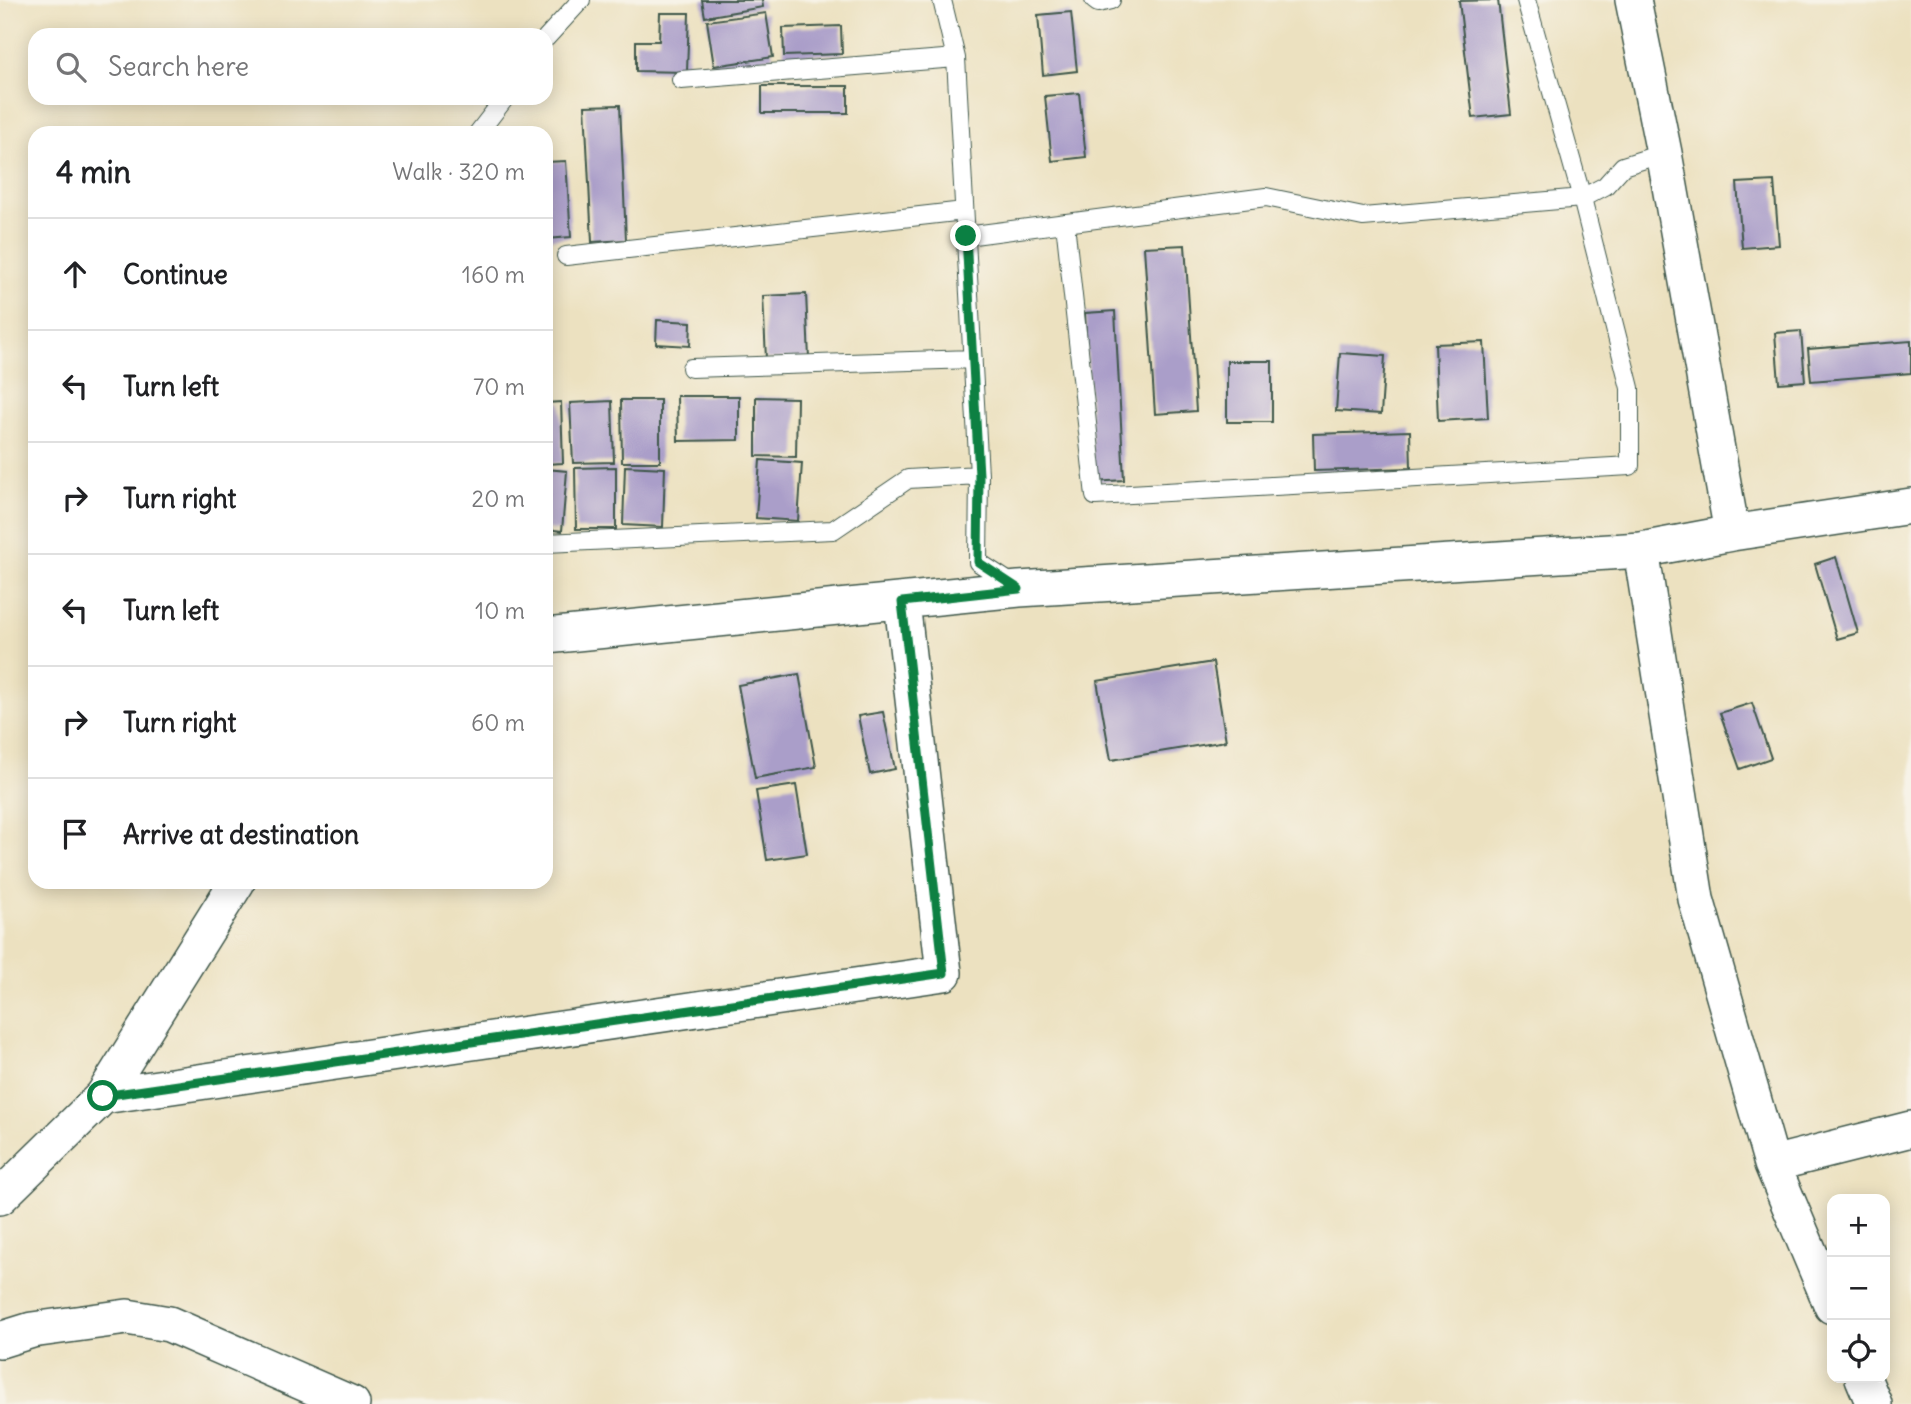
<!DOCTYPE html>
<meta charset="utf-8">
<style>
body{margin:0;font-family:Delius,sans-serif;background:#f2f2f2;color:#202124}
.controls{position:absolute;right:21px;bottom:21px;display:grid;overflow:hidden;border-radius:14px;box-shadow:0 4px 18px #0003}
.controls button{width:63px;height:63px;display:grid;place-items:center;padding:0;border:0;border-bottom:2px solid #e0e0e0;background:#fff;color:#202124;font:35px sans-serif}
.stop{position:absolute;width:21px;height:21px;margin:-16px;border:5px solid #0b8043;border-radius:50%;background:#fff}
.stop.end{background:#0b8043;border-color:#fff;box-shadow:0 2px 7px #0008}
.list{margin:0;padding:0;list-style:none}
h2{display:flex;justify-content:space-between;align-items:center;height:91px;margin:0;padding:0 28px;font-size:30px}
h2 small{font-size:23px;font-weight:400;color:#757577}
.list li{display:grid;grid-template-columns:46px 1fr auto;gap:21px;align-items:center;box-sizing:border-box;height:112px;padding:0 28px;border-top:2px solid #e0e0e0}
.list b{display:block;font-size:26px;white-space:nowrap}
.list em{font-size:23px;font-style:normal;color:#757577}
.icon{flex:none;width:38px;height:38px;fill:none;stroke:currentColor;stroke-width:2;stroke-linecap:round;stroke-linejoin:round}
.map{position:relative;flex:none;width:1911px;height:1404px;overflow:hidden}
.search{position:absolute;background:#fff;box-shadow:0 4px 18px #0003;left:28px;top:28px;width:525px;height:77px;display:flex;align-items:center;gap:18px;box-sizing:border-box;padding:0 24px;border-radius:21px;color:#757577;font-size:26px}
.panel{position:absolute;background:#fff;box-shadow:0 4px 18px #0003;left:28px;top:126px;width:525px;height:763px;border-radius:21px}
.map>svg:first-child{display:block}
.building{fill:#aa9ec9}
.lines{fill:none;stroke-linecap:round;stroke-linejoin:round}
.service-casing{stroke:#3e5649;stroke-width:20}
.minor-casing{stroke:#3e5649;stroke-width:38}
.service{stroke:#fff;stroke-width:18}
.minor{stroke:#fff;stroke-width:35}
.route{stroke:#0b8043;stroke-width:9}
</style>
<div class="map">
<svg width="1911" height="1404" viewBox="0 0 1911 1404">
<rect width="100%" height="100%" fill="#f7f3e8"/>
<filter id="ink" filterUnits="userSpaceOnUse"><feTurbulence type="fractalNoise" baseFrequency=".0143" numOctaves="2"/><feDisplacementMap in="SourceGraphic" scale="14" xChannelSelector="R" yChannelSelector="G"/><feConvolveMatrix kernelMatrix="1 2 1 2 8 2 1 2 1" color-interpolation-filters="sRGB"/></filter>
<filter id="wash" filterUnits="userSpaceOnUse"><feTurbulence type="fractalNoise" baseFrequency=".00686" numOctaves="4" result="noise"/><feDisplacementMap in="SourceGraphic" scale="28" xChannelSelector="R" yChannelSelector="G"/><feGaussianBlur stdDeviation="1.57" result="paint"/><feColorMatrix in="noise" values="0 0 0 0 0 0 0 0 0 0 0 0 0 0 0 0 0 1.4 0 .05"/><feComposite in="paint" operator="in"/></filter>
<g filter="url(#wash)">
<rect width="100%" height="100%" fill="#ece1c0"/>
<g id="blocks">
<!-- building -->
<path class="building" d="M702,0H762L763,7L705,17Z
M1498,0L1511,114L1473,118L1459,1Z
M1071,12L1077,71L1043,75L1038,15Z
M660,13H689L687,72L636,71V41H659Z
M766,13L773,57L714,66L707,21Z
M841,26L842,54L784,56L783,28Z
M762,86H848V113H762Z
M1079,93L1086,157L1052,161L1045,96Z
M620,105L626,240L592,242L585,106Z
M566,161L571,237L546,239V162Z
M1774,181L1779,245L1742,248L1737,183Z
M1185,245L1196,411L1155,414L1144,247Z
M806,294L809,358L766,359L763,296Z
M1115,311L1124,480L1094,482L1085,313Z
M657,320L691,322L690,346L656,344Z
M1801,331L1805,381L1779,383L1775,333Z
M1911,341V373L1811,381L1808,349Z
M1484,342L1488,418L1438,421L1435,344Z
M1340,353L1385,356L1381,414L1336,411Z
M1227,361H1272V422H1227Z
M677,396H739V440L678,441Z
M756,397L797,398L796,457L756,456Z
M621,400H660V462H622Z
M612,401L614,462L573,463L570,403Z
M561,402L563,463L546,464V403Z
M1410,431L1411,468L1314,471L1313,434Z
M760,460L802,463L798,521L756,518Z
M625,466L665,468L663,527L623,525Z
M616,467V529H576L575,468Z
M546,469L567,471L562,531L546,529Z
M1836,557L1858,633L1837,639L1815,564Z
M1213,662L1226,741L1111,760L1097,681Z
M799,674L816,767L755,778L738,685Z
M1752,703L1771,758L1740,769L1720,713Z
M883,712L895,769L870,774L858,716Z
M796,785L807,854L767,860L756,791Z"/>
</g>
</g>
<g filter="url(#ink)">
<use href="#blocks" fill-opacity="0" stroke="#3e5649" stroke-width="2"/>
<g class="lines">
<defs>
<path id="service" d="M942,0L956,58L979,475L978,562L1015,586
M1094,0L1098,3L1111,0
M546,38L581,0
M681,80L956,58
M478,133L505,98
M1065,223L1095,496L1630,466V388L1582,198L1526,0
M966,236L1266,197L1363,217L1582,198L1605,186L1623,166L1664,153
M566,256L964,211
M691,368L973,359
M546,543L833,530L908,479L979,475"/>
<path id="minor" d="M1633,0L1664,153L1732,533
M1641,550L1696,899L1772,1164L1832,1306
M546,636L1019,589L1641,550L1732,533L1911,506
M103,1096L944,973L902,602
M1772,1164L1911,1129
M0,1197L103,1096L237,882
M0,1340L32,1330L127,1317L169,1324L352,1404
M1863,1378L1874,1404"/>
</defs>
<!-- service casing -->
<use href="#service" class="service-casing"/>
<!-- minor casing -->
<use href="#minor" class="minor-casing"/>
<!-- service -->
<use href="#service" class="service"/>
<!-- minor -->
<use href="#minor" class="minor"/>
</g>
</g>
<g class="lines" filter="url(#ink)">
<!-- route -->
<path class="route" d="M103,1096L944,973L902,602L1019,589L978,562L979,475L966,236"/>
</g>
</svg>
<div class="controls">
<button>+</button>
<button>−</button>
<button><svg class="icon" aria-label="locate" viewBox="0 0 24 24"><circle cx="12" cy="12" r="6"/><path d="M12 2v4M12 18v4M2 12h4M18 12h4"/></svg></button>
</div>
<div class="stop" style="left:103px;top:1096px"></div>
<div class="stop end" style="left:966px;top:236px"></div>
<div class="search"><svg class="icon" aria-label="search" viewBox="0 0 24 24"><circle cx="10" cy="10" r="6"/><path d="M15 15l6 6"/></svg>Search here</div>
<section class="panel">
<h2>4 min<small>Walk · 320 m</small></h2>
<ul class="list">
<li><svg class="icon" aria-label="ahead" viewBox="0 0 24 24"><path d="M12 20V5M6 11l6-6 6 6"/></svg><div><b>Continue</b></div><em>160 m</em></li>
<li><svg class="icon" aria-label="left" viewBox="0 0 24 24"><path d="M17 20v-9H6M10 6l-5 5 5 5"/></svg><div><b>Turn left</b></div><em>70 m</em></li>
<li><svg class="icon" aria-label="right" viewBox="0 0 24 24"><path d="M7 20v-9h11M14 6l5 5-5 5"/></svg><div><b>Turn right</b></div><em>20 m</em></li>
<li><svg class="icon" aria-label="left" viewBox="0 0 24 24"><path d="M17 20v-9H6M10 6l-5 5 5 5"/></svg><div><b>Turn left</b></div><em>10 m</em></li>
<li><svg class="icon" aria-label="right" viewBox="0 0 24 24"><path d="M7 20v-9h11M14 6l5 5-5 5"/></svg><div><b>Turn right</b></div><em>60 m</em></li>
<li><svg class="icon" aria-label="arrive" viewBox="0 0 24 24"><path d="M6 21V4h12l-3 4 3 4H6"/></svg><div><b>Arrive at destination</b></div></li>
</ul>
</section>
</div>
